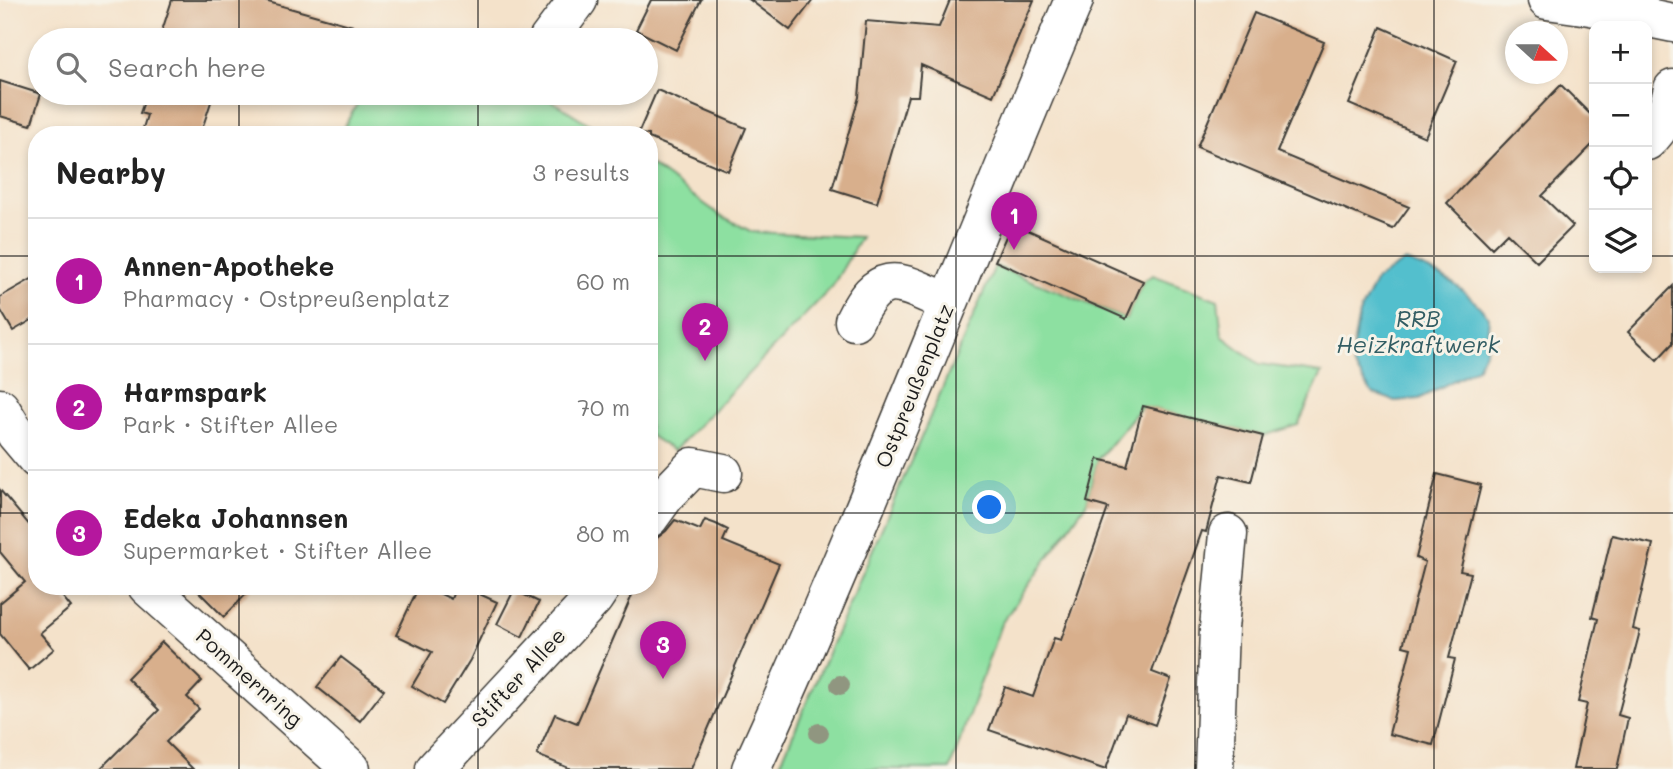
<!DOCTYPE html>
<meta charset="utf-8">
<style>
body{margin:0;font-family:Mali,sans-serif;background:#f6f6f6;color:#222}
.controls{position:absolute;right:21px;top:21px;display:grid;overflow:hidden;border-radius:14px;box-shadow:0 4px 10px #0003}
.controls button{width:63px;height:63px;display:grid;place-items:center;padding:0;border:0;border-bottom:2px solid #e0e0e0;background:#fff;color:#222;font:35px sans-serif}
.compass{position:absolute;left:1505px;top:21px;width:63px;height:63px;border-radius:50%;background:#fff;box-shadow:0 4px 10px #0003;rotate:111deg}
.you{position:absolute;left:990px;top:508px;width:24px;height:24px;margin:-18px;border:5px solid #fff;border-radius:50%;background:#1a73e8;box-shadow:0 0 0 10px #1a73e833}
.badge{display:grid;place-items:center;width:46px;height:46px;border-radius:50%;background:#b5179e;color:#fff;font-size:23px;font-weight:700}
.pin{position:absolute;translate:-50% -58px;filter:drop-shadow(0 2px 4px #0008)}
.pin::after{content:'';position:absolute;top:37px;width:24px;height:21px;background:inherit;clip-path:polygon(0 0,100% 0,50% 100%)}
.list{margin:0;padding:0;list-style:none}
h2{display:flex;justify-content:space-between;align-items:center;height:91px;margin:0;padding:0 28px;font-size:30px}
h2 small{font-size:23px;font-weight:400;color:#767676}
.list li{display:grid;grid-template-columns:46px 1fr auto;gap:21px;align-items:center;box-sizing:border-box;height:126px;padding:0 28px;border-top:2px solid #e0e0e0}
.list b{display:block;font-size:26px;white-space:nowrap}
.list p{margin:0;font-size:23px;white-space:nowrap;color:#767676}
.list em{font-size:23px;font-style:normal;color:#767676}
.icon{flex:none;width:38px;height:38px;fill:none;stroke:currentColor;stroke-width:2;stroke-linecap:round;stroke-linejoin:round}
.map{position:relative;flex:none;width:1673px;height:769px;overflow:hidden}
.search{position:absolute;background:#fff;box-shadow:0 4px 10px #0003;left:28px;top:28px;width:630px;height:77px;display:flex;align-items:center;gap:18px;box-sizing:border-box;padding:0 24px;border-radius:38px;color:#767676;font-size:26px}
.panel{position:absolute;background:#fff;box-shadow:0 4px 10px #0003;left:28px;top:126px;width:630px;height:469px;border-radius:28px}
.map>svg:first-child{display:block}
.green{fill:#8de0a1;stroke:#547e5e;stroke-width:2}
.water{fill:#53bfcd;stroke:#386e74;stroke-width:2}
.building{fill:#d8af8c}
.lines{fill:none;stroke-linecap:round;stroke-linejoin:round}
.minor-casing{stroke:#3c3a36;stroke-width:41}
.minor{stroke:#fff;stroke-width:38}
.tree{fill:#909680}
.grid{fill:none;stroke:#1c1c1c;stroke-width:2;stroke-opacity:0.55}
.labels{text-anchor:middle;stroke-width:6;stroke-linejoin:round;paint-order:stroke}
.street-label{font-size:21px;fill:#1c1c1c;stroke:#f7f3e8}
.water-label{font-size:23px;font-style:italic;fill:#325d63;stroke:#f7f3e8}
</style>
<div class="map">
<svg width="1673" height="769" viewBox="0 0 1673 769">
<rect width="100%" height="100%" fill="#f7f3e8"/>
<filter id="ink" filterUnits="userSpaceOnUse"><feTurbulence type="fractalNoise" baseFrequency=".0143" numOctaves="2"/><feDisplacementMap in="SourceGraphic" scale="14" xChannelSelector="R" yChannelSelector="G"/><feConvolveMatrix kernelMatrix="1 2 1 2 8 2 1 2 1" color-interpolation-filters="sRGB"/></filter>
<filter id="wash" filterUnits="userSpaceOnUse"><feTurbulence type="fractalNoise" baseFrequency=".00686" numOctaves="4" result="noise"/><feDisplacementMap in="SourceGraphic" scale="28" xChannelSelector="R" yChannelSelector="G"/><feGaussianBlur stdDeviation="1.57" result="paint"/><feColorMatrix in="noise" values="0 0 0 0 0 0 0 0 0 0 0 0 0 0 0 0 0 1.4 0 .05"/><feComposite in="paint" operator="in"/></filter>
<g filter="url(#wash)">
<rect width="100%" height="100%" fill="#f4e2ca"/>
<!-- green -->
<path class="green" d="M363,93H539L607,135H340Z
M649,164L720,215L752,232L861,237L832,287L674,451L649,435Z
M995,266L1126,319L1143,281L1153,275L1218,300L1222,336L1259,364L1322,373L1298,425L1263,436L1142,406L1098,459L1087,502L1001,624L950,769H778Z"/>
<!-- water -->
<path class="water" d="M1405,261C1445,275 1461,285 1489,317L1486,350L1477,368L1419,399L1395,401L1372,393L1353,365V347L1359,314L1376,280Z"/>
<g id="blocks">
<!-- building -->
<path class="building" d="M172,0H261L378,33L377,40H159Z
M651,0H701L676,50L636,30Z
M750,0H813L790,30Z
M950,0H1034L993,96L921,65L918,96H908L877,203L832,189L859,97L866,21L939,27Z
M1254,13L1324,42L1277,152L1409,207L1393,229L1197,147Z
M1381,27L1457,61L1425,137L1349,104Z
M0,81L41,94L31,125L0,116Z
M1561,85L1594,118V143L1542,196L1573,226L1537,262L1507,233L1492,248L1447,203Z
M657,90L746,128L728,171L649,138V135L638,134Z
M147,93H214L200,135H141L147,115L140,113Z
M1012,223L1143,281L1126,319L995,261Z
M37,276V317L13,331L0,309V297Z
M1673,286V343L1657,360L1628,332Z
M1143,406L1263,436L1251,482L1221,475L1206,532L1202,531L1152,672L1171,679L1155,725L1126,714L1106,769H1103L989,730L1005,687L1033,697L1054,638L1061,640L1108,508L1087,502L1098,459L1127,466Z
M1437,474L1481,485L1460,571L1471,573L1449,658L1455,659L1433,745L1389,734L1411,648L1403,646L1425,562L1416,558Z
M0,490L37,534V586H54L71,607L40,633L54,649L29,670L0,634V603L25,582L0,552Z
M675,520L700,530L705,520L716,524L728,530L723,541L779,564L691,769H571L537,755L555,714L577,723L636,586H649V555L657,538L666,531Z
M1612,535L1653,544L1633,629L1640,631L1618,715L1628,718L1617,769H1573L1587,704L1578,702L1598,619L1592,617Z
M193,586H254L224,617Z
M419,586H424L451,599L456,586H462L497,602L470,660L443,704L412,686L432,652L396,635Z
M514,590L539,602L522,637L497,624Z
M162,642L202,681L187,697L199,709L166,742L193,769H100L159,710L127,678Z
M341,657L384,690L360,721L317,687Z"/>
</g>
</g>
<g filter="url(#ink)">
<use href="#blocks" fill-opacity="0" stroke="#3c3a36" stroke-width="2"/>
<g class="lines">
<defs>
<path id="minor" d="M1547,0L1590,6L1673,23
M548,40L578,0
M1647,141C1663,127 1668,110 1673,89
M854,321C882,264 901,283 949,303
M0,408L16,434L37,459
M649,518L665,496L693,467L723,473
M147,586L351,769
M435,769L594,598L602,586
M751,769C867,516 965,256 1074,0
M1214,769L1219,628L1228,534"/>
</defs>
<!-- minor casing -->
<use href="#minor" class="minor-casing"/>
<!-- minor -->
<use href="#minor" class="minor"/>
</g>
<!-- trees -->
<g class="tree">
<circle cx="840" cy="685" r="10"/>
<circle cx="819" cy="733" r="10"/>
</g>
</g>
<!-- grid -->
<path class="grid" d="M239,0V40M478,0V40M717,0V769M956,0V769M1195,0V769M1434,0V769M239,93V135M478,93V135M0,256H37M649,256H1594M1647,256H1673M0,513H37M649,513H1673M239,586V769M478,586V769"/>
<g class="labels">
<!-- street labels -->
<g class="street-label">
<text transform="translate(915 386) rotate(-68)" y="7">Ostpreußenplatz</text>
<text transform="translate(249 678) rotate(42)" y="7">Pommernring</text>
<text transform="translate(519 678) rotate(-47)" y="7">Stifter Allee</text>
</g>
<!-- water labels -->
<g class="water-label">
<text x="1418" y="327">RRB<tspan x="1418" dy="26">Heizkraftwerk</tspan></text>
</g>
</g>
</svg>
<div class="controls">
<button>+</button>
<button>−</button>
<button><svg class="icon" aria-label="locate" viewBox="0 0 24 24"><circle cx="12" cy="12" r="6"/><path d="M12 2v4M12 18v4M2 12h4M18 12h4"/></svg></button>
<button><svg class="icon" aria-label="layers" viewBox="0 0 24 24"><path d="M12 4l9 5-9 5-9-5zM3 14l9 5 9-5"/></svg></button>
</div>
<svg class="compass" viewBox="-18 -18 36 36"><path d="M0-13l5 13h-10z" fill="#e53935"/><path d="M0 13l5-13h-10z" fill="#767676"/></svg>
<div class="you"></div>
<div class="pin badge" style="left:1014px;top:250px">1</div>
<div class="pin badge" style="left:705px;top:361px">2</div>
<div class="pin badge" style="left:663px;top:679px">3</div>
<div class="search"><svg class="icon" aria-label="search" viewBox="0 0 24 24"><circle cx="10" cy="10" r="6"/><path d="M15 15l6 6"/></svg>Search here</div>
<section class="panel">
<h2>Nearby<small>3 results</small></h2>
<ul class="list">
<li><span class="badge">1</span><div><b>Annen-Apotheke</b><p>Pharmacy · Ostpreußenplatz</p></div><em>60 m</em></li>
<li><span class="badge">2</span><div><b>Harmspark</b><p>Park · Stifter Allee</p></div><em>70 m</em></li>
<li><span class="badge">3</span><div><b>Edeka Johannsen</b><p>Supermarket · Stifter Allee</p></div><em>80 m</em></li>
</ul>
</section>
</div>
